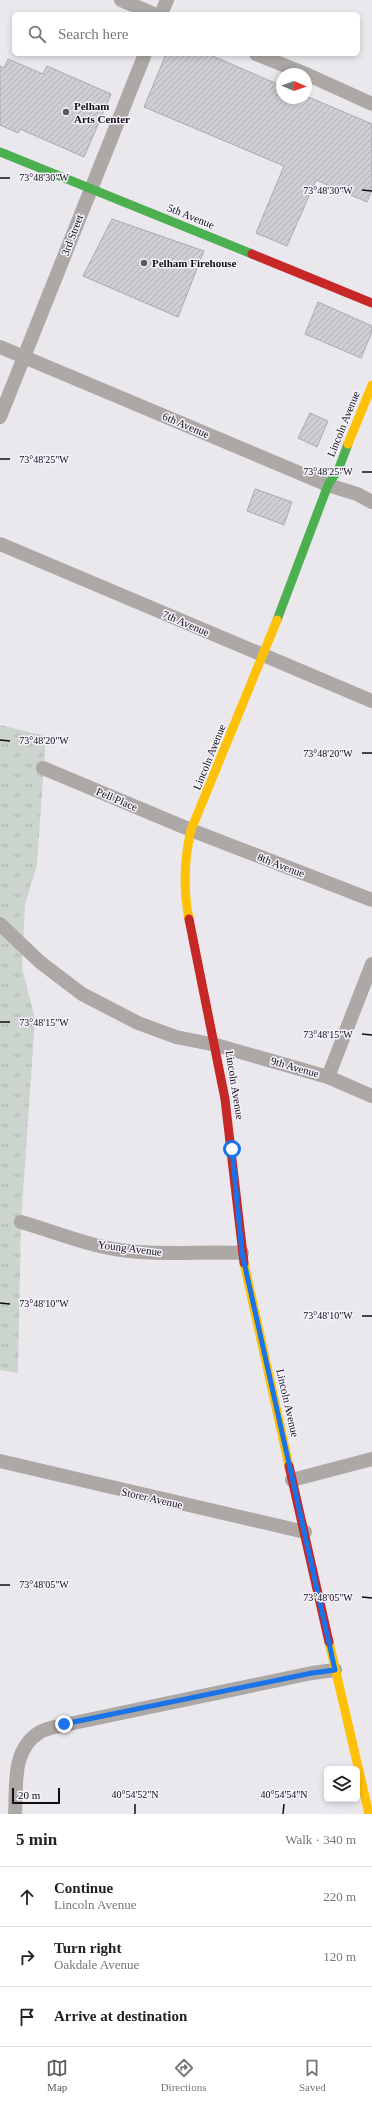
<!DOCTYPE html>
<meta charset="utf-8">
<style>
body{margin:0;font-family:Georgia,serif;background:#f6f6f6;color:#222}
.controls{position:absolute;right:12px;bottom:12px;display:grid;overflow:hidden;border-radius:6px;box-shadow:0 2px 6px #0003}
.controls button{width:36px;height:36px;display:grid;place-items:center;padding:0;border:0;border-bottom:1px solid #e0e0e0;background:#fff;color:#222;font:20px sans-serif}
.compass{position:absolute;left:276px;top:68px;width:36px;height:36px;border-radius:50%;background:#fff;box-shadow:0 2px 6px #0003;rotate:92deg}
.scale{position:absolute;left:12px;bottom:10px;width:48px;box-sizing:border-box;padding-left:4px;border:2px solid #100e12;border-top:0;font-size:11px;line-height:14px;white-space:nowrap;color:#100e12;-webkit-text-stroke:3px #f6f2fd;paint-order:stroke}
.stop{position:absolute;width:12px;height:12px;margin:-9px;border:3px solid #1a73e8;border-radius:50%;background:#fff}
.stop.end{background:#1a73e8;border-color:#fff;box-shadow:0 1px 4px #0008}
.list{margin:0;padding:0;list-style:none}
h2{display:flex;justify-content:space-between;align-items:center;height:52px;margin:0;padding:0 16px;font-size:17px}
h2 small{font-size:13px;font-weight:400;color:#767676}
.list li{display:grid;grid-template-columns:26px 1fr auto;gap:12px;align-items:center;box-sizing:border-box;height:60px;padding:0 16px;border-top:1px solid #e0e0e0}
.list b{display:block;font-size:15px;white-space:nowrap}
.list p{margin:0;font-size:13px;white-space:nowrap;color:#767676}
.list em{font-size:13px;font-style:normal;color:#767676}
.icon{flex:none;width:22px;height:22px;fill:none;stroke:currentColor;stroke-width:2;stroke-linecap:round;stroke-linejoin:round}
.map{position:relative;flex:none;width:372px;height:1814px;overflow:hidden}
.search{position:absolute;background:#fff;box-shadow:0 2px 6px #0003;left:12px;right:12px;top:12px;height:44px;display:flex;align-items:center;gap:10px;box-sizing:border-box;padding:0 14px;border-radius:6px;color:#767676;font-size:15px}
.sheet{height:232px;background:#fff}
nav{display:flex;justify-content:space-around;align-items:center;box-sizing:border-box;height:56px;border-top:1px solid #e0e0e0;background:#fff;font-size:11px;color:#767676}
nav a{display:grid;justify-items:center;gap:2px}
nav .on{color:#5c5a5f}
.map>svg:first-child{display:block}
.park{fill:url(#park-tufts)}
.building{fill:url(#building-hatch);stroke:#abaaae}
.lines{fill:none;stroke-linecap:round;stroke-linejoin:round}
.street{stroke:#aba8a6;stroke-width:14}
.fast{stroke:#4caf50;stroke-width:9}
.slow{stroke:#ffc107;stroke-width:9}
.jam{stroke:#c62828;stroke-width:9}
.route{stroke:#1a73e8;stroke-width:5}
.ticks{fill:none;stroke:#100e12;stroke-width:1.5}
.poi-dot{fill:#5c5a5f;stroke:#f6f2fd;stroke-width:1.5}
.labels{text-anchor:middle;stroke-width:3;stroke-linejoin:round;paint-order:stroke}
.poi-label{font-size:11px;font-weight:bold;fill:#100e12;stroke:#f6f2fd;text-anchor:start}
.street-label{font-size:11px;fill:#100e12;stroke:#f6f2fd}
.ticks-label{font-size:10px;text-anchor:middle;fill:#100e12;stroke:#f6f2fd;stroke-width:3;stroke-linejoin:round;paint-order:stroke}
</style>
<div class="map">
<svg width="372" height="1814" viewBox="0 0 372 1814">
<defs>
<pattern id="park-tufts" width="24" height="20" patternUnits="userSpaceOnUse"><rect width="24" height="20" fill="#ccd4ce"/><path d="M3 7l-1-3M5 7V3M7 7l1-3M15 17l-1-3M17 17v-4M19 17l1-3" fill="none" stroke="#aeb5b0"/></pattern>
<pattern id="building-hatch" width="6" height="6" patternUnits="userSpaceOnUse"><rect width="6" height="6" fill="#d0cdd5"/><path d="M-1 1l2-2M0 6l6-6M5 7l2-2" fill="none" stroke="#b2afb6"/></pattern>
</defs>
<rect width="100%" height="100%" fill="#eae8ed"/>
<!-- park -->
<path class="park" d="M0,725L46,736L37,865L25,904L22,968L35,1019L21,1222L18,1373L0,1370Z"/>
<!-- building -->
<path class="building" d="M166,54H208L282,86V98H306V96L372,124V190L367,202L316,180L287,246L256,233L284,166L144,107Z
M8,59L43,74L47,66L111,94L84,157L20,129L18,133L0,125V66L4,68Z
M112,219L204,251L178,317L83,276Z
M318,302L372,326V332L361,358L305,334Z
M310,413L328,421L317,447L298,438Z
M255,489L292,502L284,525L247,511Z"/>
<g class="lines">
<!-- street -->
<path class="street" d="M121,0L154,14
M161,14L167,0
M256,54L306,74
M306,74L372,104
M0,347L328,485L357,494L372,502
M0,417L145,54
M0,544L372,701
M43,768L191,830L372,900
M0,924L40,962L82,994L138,1023L176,1037L216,1045L328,1077L372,1096
M328,1077L372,964
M21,1222C49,1230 76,1241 104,1247C148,1257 196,1251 242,1253
M0,1461L305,1532
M292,1480L372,1459
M15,1814C17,1785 11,1750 40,1732C47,1728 56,1727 64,1725L312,1673L335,1670"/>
<!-- fast -->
<path class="fast" d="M0,152L252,254
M277,620L328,485L339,468L348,444"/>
<!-- slow -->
<path class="slow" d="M348,444L372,385
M189,919C183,889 184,860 191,830L277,620
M244,1263L289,1466
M329,1642L369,1814"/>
<!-- jam -->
<path class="jam" d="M252,254L372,303
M189,919L225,1099L244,1263
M289,1466L329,1642"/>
</g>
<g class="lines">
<!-- route -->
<path class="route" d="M64,1724L312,1673L335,1670L242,1253L232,1149"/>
</g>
<!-- ticks -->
<path class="ticks" d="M0,178H10M362,190L372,191M0,459H10M362,472H372M0,740L10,741M362,753H372M0,1022H10M362,1034L372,1035M0,1303L10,1304M362,1316H372M0,1585H10M362,1597L372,1598M135,1814V1804M283,1814L284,1804"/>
<!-- markers -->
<g class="poi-dot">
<circle cx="66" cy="112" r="4"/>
<circle cx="144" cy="263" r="4"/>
</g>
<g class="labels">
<!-- poi labels -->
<g class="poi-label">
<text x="74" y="110">Pelham<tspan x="74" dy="13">Arts Center</tspan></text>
<text x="152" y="267">Pelham Firehouse</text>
</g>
<!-- street labels -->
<g class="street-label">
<text transform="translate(191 216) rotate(22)" y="4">5th Avenue</text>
<text transform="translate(72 235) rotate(-69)" y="4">3rd Street</text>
<text transform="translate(343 424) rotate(-68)" y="4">Lincoln Avenue</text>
<text transform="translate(186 425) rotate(23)" y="4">6th Avenue</text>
<text transform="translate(186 623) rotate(23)" y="4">7th Avenue</text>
<text transform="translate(209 757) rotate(-68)" y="4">Lincoln Avenue</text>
<text transform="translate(117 799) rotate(23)" y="4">Pell Place</text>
<text transform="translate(281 865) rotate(21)" y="4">8th Avenue</text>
<text transform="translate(295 1067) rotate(16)" y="4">9th Avenue</text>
<text transform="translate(235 1085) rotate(81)" y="4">Lincoln Avenue</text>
<text transform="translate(130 1248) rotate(7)" y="4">Young Avenue</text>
<text transform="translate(288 1403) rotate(77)" y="4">Lincoln Avenue</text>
<text transform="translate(152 1498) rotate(13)" y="4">Storer Avenue</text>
</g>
</g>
<g class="ticks-label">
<text x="44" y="181">73°48'30"W</text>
<text x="328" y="194">73°48'30"W</text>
<text x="44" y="463">73°48'25"W</text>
<text x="328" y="475">73°48'25"W</text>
<text x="44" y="744">73°48'20"W</text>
<text x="328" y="757">73°48'20"W</text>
<text x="44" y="1026">73°48'15"W</text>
<text x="328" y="1038">73°48'15"W</text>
<text x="44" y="1307">73°48'10"W</text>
<text x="328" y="1319">73°48'10"W</text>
<text x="44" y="1588">73°48'05"W</text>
<text x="328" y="1601">73°48'05"W</text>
<text x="135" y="1798">40°54'52"N</text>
<text x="284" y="1798">40°54'54"N</text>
</g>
</svg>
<div class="controls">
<button><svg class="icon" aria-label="layers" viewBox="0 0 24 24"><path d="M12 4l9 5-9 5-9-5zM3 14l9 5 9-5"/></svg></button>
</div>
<svg class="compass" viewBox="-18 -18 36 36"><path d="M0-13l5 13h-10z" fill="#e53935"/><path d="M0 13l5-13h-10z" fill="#767676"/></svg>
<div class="scale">20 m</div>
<div class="stop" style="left:232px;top:1149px"></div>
<div class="stop end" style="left:64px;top:1724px"></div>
<div class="search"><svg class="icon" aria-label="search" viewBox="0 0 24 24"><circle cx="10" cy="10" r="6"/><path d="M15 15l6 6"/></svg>Search here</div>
</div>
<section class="sheet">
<h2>5 min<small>Walk · 340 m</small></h2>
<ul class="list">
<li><svg class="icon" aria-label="ahead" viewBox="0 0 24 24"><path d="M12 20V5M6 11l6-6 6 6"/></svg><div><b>Continue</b><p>Lincoln Avenue</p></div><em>220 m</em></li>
<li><svg class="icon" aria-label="right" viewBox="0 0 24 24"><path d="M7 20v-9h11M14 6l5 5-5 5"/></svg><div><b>Turn right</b><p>Oakdale Avenue</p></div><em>120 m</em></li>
<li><svg class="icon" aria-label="arrive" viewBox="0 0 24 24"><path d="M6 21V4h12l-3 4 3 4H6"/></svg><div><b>Arrive at destination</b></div></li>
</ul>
</section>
<nav>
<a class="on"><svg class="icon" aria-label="map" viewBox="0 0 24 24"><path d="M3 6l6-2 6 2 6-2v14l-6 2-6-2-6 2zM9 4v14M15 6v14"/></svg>Map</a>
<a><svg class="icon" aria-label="directions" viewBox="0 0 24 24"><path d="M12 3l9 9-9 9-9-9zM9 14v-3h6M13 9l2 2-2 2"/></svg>Directions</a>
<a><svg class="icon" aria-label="saved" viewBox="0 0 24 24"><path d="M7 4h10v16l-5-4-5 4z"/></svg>Saved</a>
</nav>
